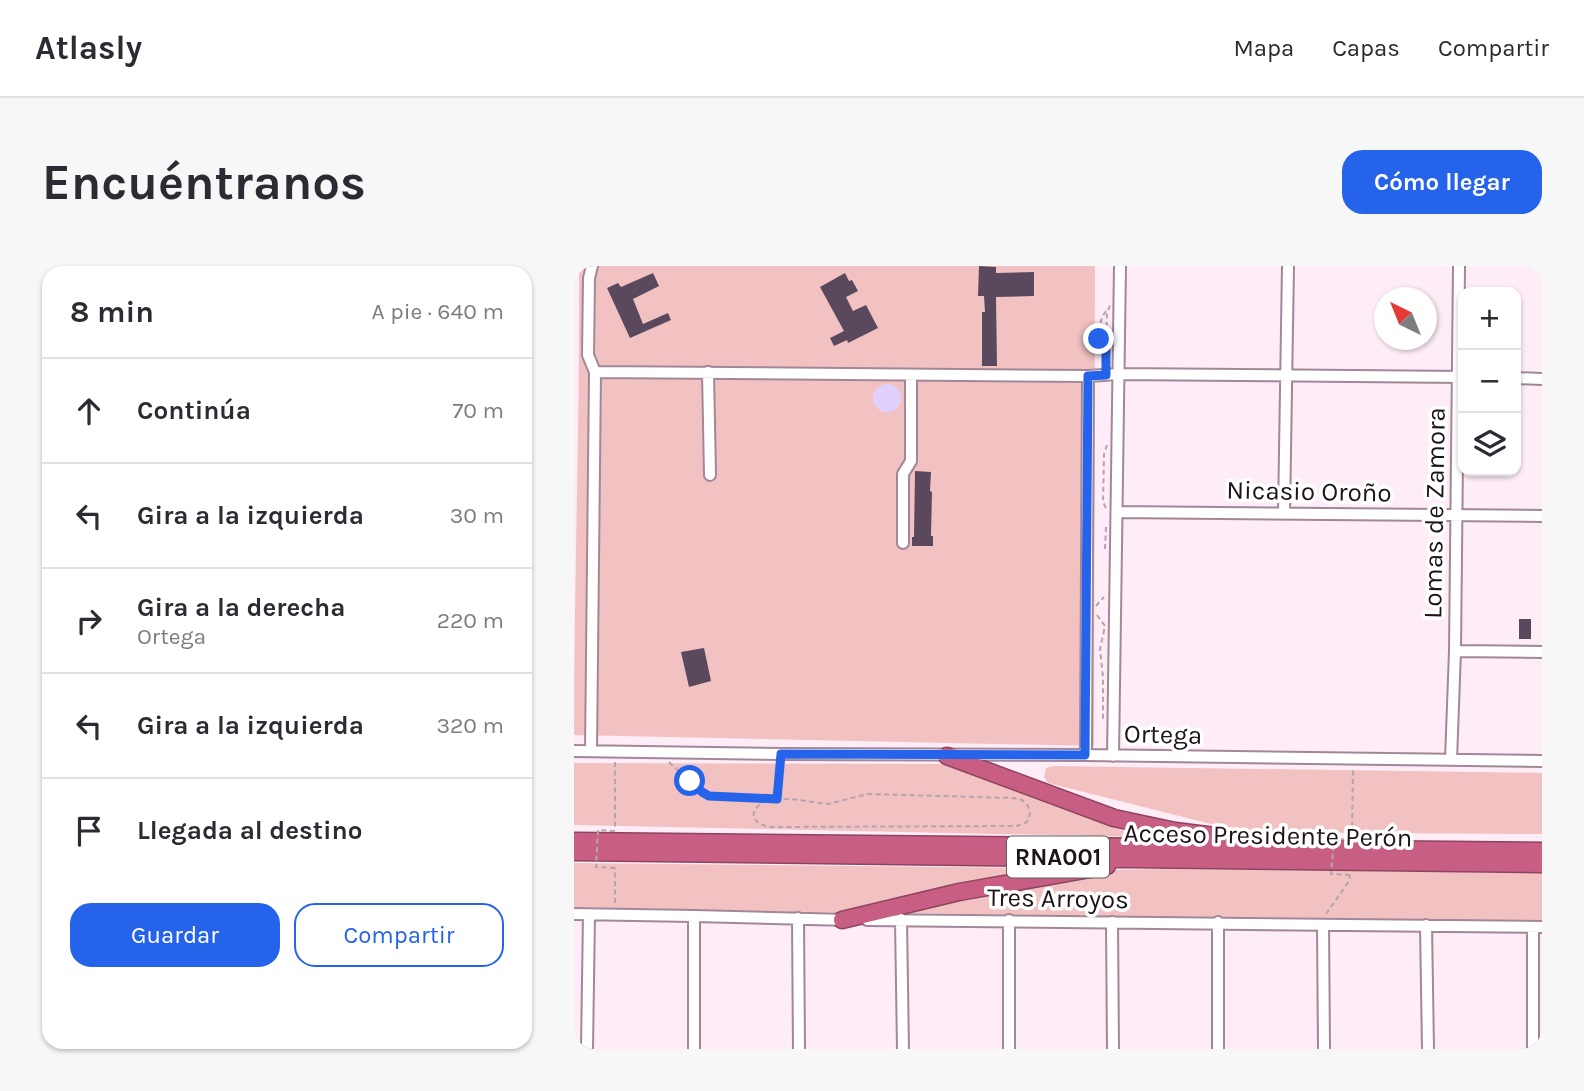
<!DOCTYPE html>
<html lang="es">
<meta charset="utf-8">
<style>
body{margin:0;font-family:Karla,sans-serif;background:#f7f7f7;color:#2b2b33}
.controls{position:absolute;right:21px;top:21px;display:grid;overflow:hidden;border-radius:14px;box-shadow:0 2px 5px #0004}
.controls button{width:63px;height:63px;display:grid;place-items:center;padding:0;border:0;border-bottom:2px solid #e1e1e2;background:#fff;color:#2b2b33;font:35px sans-serif}
.compass{position:absolute;left:800px;top:21px;width:63px;height:63px;border-radius:50%;background:#fff;box-shadow:0 2px 5px #0004;rotate:317deg}
.stop{position:absolute;width:21px;height:21px;margin:-16px;border:5px solid #2563eb;border-radius:50%;background:#fff}
.stop.end{background:#2563eb;border-color:#fff;box-shadow:0 2px 7px #0008}
.list{margin:0;padding:0;list-style:none}
h2{display:flex;justify-content:space-between;align-items:center;height:91px;margin:0;padding:0 28px;font-size:30px}
h2 small{font-size:23px;font-weight:400;color:#7c7c81}
.list li{display:grid;grid-template-columns:46px 1fr auto;gap:21px;align-items:center;box-sizing:border-box;height:105px;padding:0 28px;border-top:2px solid #e1e1e2}
.list b{display:block;font-size:26px;white-space:nowrap}
.list p{margin:0;font-size:23px;white-space:nowrap;color:#7c7c81}
.list em{font-size:23px;font-style:normal;color:#7c7c81}
.actions{display:flex;gap:14px;padding:21px 28px}
.actions a{flex:1;padding:16px 0;border:2px solid #2563eb;border-radius:21px;text-align:center;font-size:24px;color:#2563eb}
.actions .main{background:#2563eb;color:#fff}
.icon{flex:none;width:38px;height:38px;fill:none;stroke:currentColor;stroke-width:2;stroke-linecap:round;stroke-linejoin:round}
.map{position:relative;flex:none;width:968px;height:783px;overflow:hidden;border-radius:21px}
header{display:flex;align-items:center;gap:42px;box-sizing:border-box;height:98px;padding:0 35px;background:#fff;border-bottom:2px solid #e1e1e2}
header strong{font-size:33px}
nav{display:flex;gap:38px;margin-inline-start:auto;font-size:24px}
.intro{display:flex;align-items:center;justify-content:space-between;box-sizing:border-box;height:168px;padding:0 42px}
h1{margin:0;font-size:49px}
.button{padding:18px 32px;border-radius:21px;background:#2563eb;color:#fff;font-size:24px;font-weight:700}
main{display:flex;gap:42px;padding:0 42px}
aside{flex:1;background:#fff;border-radius:21px;box-shadow:0 2px 5px #0004}
.map>svg:first-child{display:block}
.green{fill:#f2c2c2}
.water{fill:#e1cffe}
.building{fill:#5a485d}
.lines{fill:none;stroke-linecap:round;stroke-linejoin:round}
.minor-casing{stroke:#a28798;stroke-width:14}
.highway-casing{stroke:#8d445f;stroke-width:19}
.path{stroke:#b3a4ad;stroke-width:2;stroke-dasharray:5 3.5;stroke-linecap:butt}
.minor{stroke:#fff;stroke-width:10}
.highway{stroke:#c95e85;stroke-width:16}
.path-bridge{stroke:#b3a4ad;stroke-width:2;stroke-dasharray:5 3.5;stroke-linecap:butt}
.route{stroke:#2563eb;stroke-width:9}
.labels{text-anchor:middle;stroke-width:7;stroke-linejoin:round;paint-order:stroke}
.shield{fill:#fff;stroke:#615a5e;stroke-width:2}
.shield-label{font-size:24px;font-weight:bold;fill:#1d1319}
.street-label{font-size:26px;fill:#1d1319;stroke:#fff}
</style>
<header>
<strong>Atlasly</strong>
<nav><a>Mapa</a><a>Capas</a><a>Compartir</a></nav>
</header>
<div class="intro"><h1>Encuéntranos</h1><a class="button">Cómo llegar</a></div>
<main>
<aside>
<h2>8 min<small>A pie · 640 m</small></h2>
<ul class="list">
<li><svg class="icon" aria-label="ahead" viewBox="0 0 24 24"><path d="M12 20V5M6 11l6-6 6 6"/></svg><div><b>Continúa</b></div><em>70 m</em></li>
<li><svg class="icon" aria-label="left" viewBox="0 0 24 24"><path d="M17 20v-9H6M10 6l-5 5 5 5"/></svg><div><b>Gira a la izquierda</b></div><em>30 m</em></li>
<li><svg class="icon" aria-label="right" viewBox="0 0 24 24"><path d="M7 20v-9h11M14 6l5 5-5 5"/></svg><div><b>Gira a la derecha</b><p>Ortega</p></div><em>220 m</em></li>
<li><svg class="icon" aria-label="left" viewBox="0 0 24 24"><path d="M17 20v-9H6M10 6l-5 5 5 5"/></svg><div><b>Gira a la izquierda</b></div><em>320 m</em></li>
<li><svg class="icon" aria-label="arrive" viewBox="0 0 24 24"><path d="M6 21V4h12l-3 4 3 4H6"/></svg><div><b>Llegada al destino</b></div></li>
</ul>
<div class="actions"><a class="main">Guardar</a><a>Compartir</a></div>
</aside>
<div class="map">
<svg width="968" height="783" viewBox="0 0 968 783">
<rect width="100%" height="100%" fill="#feecf7"/>
<!-- green -->
<path class="green" d="M5,0H521L520,480L0,469C0,313 6,157 5,0Z
M0,497L374,498L567,571L0,559Z
M479,500L968,507V568L669,566L474,517L470,511L472,502Z
M0,597L473,602L267,647L0,641Z
M585,603L968,607V656L318,647L537,604Z"/>
<!-- water -->
<path class="water" d="M299 132a14 14 0 1 1 28 0a14 14 0 1 1-28 0Z"/>
<!-- building -->
<path class="building" d="M405,0L422,1V7L460,6V30L422,31L423,100H408V46H411L410,30H404Z
M79,7L85,20L59,33L69,58L94,47L97,54L56,72L33,22L44,17L47,21Z
M271,7L275,15L278,14L284,25L272,31L279,45L292,39L304,62L274,77L273,74L260,80L256,72L270,65L246,21Z
M341,205L357,206L356,225L358,226L357,270H359V280H338V271H340Z
M945,353H957V373H945Z
M130,382L137,415L115,421L107,386Z"/>
<g class="lines">
<defs>
<path id="minor" d="M21,106L514,110L544,108L889,111
M134,106L136,209
M942,112L968,113
M543,246L968,250
M710,247L714,0
M329,277V208L337,195V109
M881,385L968,386
M0,485L207,488L511,489L968,495
M17,485L21,106L14,89L15,12L18,0
M511,489L512,481L514,110
M539,490L546,0
M877,494L881,385L885,0
M0,648L120,650L274,654
M224,652L225,783
M327,653L329,783
M293,654L968,661
M538,656L539,783
M644,656V783
M749,659L750,783
M852,659L854,783
M959,661V783
M13,783L15,649
M120,783V650
M435,783V654"/>
<path id="highway" d="M373,490L540,552L601,565L649,571
M0,575L968,585
M0,586L968,598
M268,654L385,626L533,600"/>
</defs>
<!-- minor casing -->
<use href="#minor" class="minor-casing"/>
<!-- highway casing -->
<use href="#highway" class="highway-casing"/>
<!-- path -->
<path class="path" d="M532,78L533,48L536,39
M532,97V81L525,73C525,62 526,52 533,44
M532,242L529,236L530,188L533,179
M531,283L532,261
M522,340L530,331
M523,349L531,360L526,383L529,411V455
M41,496V564
M95,496L123,522L135,530L194,534L217,533L254,538L294,528L439,532L448,534L454,540L456,547L453,556L443,560L196,561C174,557 175,542 194,534
M203,532L206,500
M778,569L779,502
M41,637V602
M752,648L775,615L776,609"/>
<!-- minor -->
<use href="#minor" class="minor"/>
<!-- highway -->
<use href="#highway" class="highway"/>
<!-- path-bridge -->
<path class="path-bridge" d="M41,602L22,601L24,564L41,565
M776,609L757,608L760,573L778,574"/>
</g>
<g class="lines">
<!-- route -->
<path class="route" d="M116,515L128,526L135,530L203,533L207,488L511,489L514,110L532,109V81L525,73"/>
</g>
<g class="labels">
<!-- shield labels -->
<rect class="shield" x="433" y="570.5" width="102" height="41" rx="5"/>
<g class="shield-label">
<text x="484" y="599">RNA001</text>
</g>
<!-- street labels -->
<g class="street-label">
<text transform="translate(735 225) rotate(1)" y="9">Nicasio Oroño</text>
<text transform="translate(860 247) rotate(-89)" y="9">Lomas de Zamora</text>
<text transform="translate(589 468) rotate(1)" y="9">Ortega</text>
<text transform="translate(694 569) rotate(1)" y="9">Acceso Presidente Perón</text>
<text transform="translate(484 632) rotate(1)" y="9">Tres Arroyos</text>
</g>
</g>
</svg>
<div class="controls">
<button>+</button>
<button>−</button>
<button><svg class="icon" aria-label="layers" viewBox="0 0 24 24"><path d="M12 4l9 5-9 5-9-5zM3 14l9 5 9-5"/></svg></button>
</div>
<svg class="compass" viewBox="-18 -18 36 36"><path d="M0-13l5 13h-10z" fill="#e53935"/><path d="M0 13l5-13h-10z" fill="#7c7c81"/></svg>
<div class="stop" style="left:116px;top:515px"></div>
<div class="stop end" style="left:525px;top:73px"></div>
</div>
</main>
